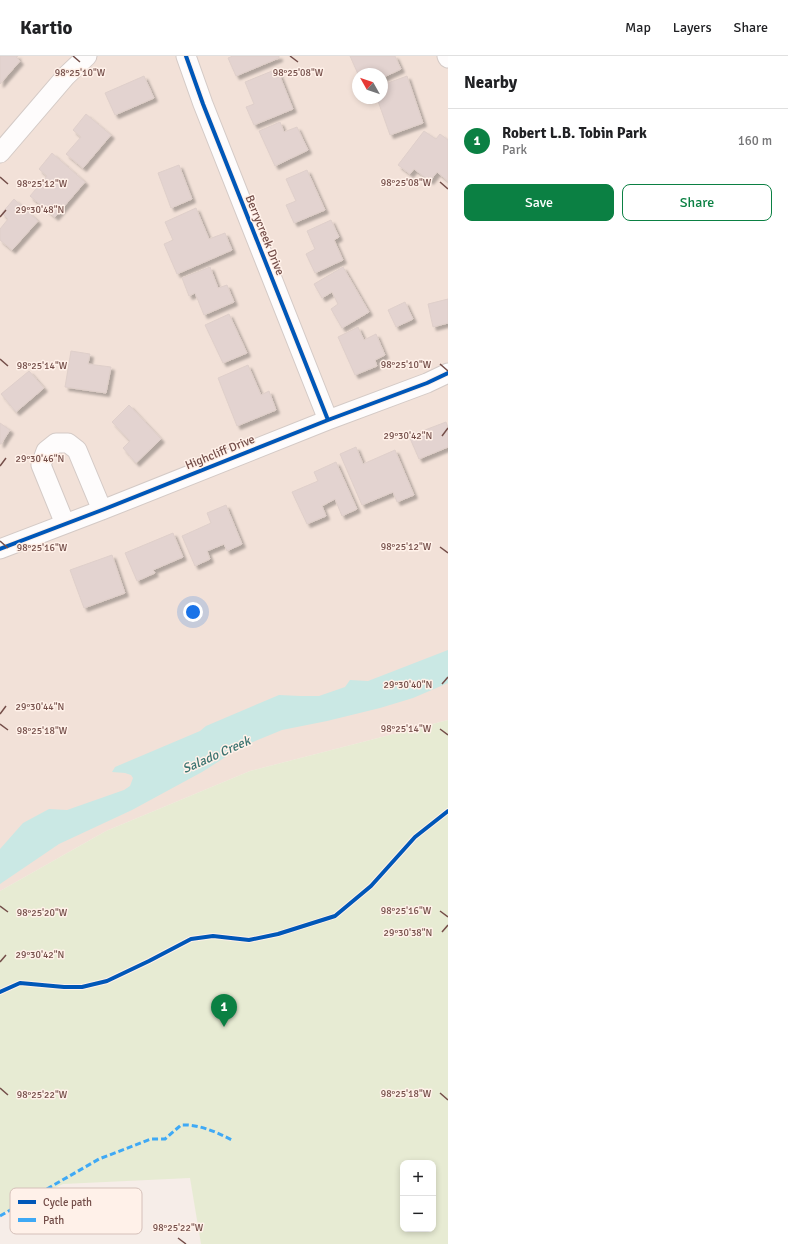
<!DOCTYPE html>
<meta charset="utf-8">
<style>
body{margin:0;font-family:Signika,sans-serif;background:#f6f6f6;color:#202124}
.controls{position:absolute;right:12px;bottom:12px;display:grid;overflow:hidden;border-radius:8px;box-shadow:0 2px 6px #0003}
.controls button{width:36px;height:36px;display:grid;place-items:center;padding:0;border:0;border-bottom:1px solid #e0e0e0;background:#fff;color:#202124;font:20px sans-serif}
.compass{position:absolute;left:352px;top:12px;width:36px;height:36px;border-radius:50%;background:#fff;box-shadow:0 2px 6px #0003;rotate:310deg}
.you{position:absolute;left:193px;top:556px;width:14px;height:14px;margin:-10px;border:3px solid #fff;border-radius:50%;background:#1a73e8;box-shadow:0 0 0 6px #1a73e833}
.badge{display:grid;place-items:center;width:26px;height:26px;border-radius:50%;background:#0b8043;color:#fff;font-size:13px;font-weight:700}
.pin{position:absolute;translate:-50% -33px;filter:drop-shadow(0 1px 2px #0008)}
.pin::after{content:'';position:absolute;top:21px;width:14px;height:12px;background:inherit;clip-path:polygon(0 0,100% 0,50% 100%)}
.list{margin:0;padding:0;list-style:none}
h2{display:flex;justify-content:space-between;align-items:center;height:52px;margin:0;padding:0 16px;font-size:17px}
h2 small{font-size:13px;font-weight:400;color:#757577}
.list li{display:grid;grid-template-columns:26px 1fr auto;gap:12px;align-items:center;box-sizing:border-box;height:64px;padding:0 16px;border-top:1px solid #e0e0e0}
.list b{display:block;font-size:15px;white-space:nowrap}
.list p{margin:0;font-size:13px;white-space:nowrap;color:#757577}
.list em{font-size:13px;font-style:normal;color:#757577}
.actions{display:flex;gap:8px;padding:12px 16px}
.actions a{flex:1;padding:9px 0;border:1px solid #0b8043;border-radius:8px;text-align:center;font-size:14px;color:#0b8043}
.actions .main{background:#0b8043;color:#fff}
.map{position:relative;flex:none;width:448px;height:1188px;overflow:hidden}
header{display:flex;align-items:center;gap:24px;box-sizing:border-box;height:56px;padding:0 20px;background:#fff;border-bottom:1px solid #e0e0e0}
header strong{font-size:19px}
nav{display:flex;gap:22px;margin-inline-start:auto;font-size:14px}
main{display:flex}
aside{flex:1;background:#fff}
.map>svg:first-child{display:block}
.residential{fill:#f2e1d8;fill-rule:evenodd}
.green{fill:#e7ebd3;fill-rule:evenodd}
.water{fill:#cae8e4}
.building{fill:#e3d3d0;stroke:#dfcfca;filter:url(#shadow)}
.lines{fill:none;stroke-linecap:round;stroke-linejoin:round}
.minor-casing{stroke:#d4cac6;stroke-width:21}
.minor{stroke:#fefcfc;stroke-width:19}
.quiet{stroke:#3fa9f5;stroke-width:3;stroke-dasharray:6 3;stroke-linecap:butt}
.cycleway-casing{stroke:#fff1e9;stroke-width:6}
.cycleway{stroke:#0057b8;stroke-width:4}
.ticks{fill:none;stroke:#744e49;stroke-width:1.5}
.labels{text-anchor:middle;stroke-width:3;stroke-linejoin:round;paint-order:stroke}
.street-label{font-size:12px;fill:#744e49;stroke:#fff1e9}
.water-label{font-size:13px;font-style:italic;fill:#3a7370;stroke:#fff1e9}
.key{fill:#fff1e9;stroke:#d5c0b9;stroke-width:1}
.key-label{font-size:11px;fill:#744e49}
.ticks-label{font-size:10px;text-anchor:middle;fill:#744e49;stroke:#fff1e9;stroke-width:3;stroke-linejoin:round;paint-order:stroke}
</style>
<header>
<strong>Kartio</strong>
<nav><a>Map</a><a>Layers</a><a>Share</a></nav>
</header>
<main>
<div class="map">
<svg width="448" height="1188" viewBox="0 0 448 1188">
<defs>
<filter id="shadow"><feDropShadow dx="3.5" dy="3.5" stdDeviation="1" flood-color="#0004"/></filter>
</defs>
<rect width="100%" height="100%" fill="#f6ede8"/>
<!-- residential -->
<path class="residential" d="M0,0H448V664L250,715L106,775L0,835ZM358,18H382V42H358Z"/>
<!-- green -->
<path class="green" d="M448,664V1188H201L190,1122L63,1128L0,1159V835L106,775L250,715ZM403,1107H433V1173H403Z"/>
<!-- water -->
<path class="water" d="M448,594V627L413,642L380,652L327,665L282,674L243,690L202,716L132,754L59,788L0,828V793L23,767L49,753L67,754L124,734L130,730L133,722L131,719L125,717L112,716L115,711L200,675L206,670L279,639L300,640H319L345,631L350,624L368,625Z"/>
<!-- building -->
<path class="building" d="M0,0H18L16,1L20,5L0,28Z
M233,0H279V2L236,20L228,2Z
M350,0H395L401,13L382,22V18H358Z
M277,13L293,53L254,69L246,51L254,48L245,26Z
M144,20L154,42L115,59L105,37Z
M407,20L423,67L390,79L377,42H382V29Z
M86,58L111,79L83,112L66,98L81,81L73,74Z
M280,66L284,76L297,71L308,94L275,110L259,75Z
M424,75L436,83L440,78L448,84V125L437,116L430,125L414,113L410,118L398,109Z
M52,97L85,126L55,161L30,140L47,120L39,113Z
M179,109L192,143L171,152L158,117Z
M307,114L325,154L294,167L286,149L296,145L286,123Z
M14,143L38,165L12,194L0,184V173L8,163L2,157Z
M196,152L209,183L225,177L232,194L177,218L164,188L173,184L165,166Z
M331,164L339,181L334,184L343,204L315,217L306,198L315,193L307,175Z
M210,211L218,232L227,229L234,246L204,259L195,237L189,240L182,222Z
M343,211L369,256L342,272L331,253L338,248L332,236L322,242L314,228Z
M448,243V267L433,271L428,248Z
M405,246L413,263L396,271L388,254Z
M229,258L247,297L223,307L205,269Z
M358,271L364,284L376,278L385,299L375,304L377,310L355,319L338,281Z
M71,295L90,298L88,308L111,311L106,337L65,331Z
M248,309L261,339L269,335L276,354L237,370L218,322Z
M29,315L44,332L16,356L1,338Z
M129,349L161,383L136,407L123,392L130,385L112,366Z
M446,366L448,372V391L419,403L409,380Z
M0,367L10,374L1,388H0Z
M356,391L363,408L395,394L414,439L397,446L393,436L362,449L340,398Z
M336,406L357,453L342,460L335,443L322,450L326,460L307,468L292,436L318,425L314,416Z
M226,449L242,488L227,495L224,488L207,495L210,503L195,510L182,480L211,467L207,457Z
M173,477L183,501L153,514L155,517L137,525L125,497Z
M112,499L125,537L84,552L70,514Z"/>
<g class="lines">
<defs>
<path id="minor" d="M186,0L203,48L328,364
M447,0L448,2
M0,97L66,20L87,0
M65,468L41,409L46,395L56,387H68L77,394L102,454
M0,493L102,454L328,364L427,327L448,317"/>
</defs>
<!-- minor casing -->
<use href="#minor" class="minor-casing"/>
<!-- minor -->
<use href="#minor" class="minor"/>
<!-- quiet -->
<path class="quiet" d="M0,1160L99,1103L151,1083H165L181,1069C199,1068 216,1076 232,1084"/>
<defs>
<path id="cycleway" d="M186,0L203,48L328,364
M0,493L102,454L328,364L427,327L448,317
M0,936L20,927L64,931H82L107,925L149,905L191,883L213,880L249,884L278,878L335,860L371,830L415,781L448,755"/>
</defs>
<!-- cycleway casing -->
<use href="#cycleway" class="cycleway-casing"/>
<!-- cycleway -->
<use href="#cycleway" class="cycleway"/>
</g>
<!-- ticks -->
<path class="ticks" d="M73,0L80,6M290,0L298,6M0,121L8,128M440,126L448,133M0,161L6,154M0,303L8,310M440,308L448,315M442,380L448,372M0,410L6,402M0,485L8,492M440,491L448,497M442,628L448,621M0,658L6,650M0,668L8,674M440,673L448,679M0,850L8,856M440,855L448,861M442,876L448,869M0,906L6,899M0,1032L8,1039M440,1037L448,1044M178,1182L186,1188"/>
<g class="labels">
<!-- street labels -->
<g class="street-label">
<text transform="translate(265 179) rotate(68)" y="4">Berrycreek Drive</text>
<text transform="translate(220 396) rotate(-22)" y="4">Highcliff Drive</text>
</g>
<!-- water labels -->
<g class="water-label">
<text transform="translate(216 698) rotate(-24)" y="5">Salado Creek</text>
</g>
</g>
<!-- legend -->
<rect x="10" y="1132" width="132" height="46" rx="6" class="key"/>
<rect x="18" y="1144" width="18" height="4" fill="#0057b8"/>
<rect x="18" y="1162" width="18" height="4" fill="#3fa9f5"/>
<g class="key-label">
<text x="43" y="1150">Cycle path</text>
<text x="43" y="1168">Path</text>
</g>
<g class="ticks-label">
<text x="80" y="20">98°25'10"W</text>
<text x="298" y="20">98°25'08"W</text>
<text x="406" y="130">98°25'08"W</text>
<text x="42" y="131">98°25'12"W</text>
<text x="40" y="157">29°30'48"N</text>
<text x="406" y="312">98°25'10"W</text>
<text x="42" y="313">98°25'14"W</text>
<text x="408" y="383">29°30'42"N</text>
<text x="40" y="406">29°30'46"N</text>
<text x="406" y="494">98°25'12"W</text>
<text x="42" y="495">98°25'16"W</text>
<text x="408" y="632">29°30'40"N</text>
<text x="40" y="654">29°30'44"N</text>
<text x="406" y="676">98°25'14"W</text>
<text x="42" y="678">98°25'18"W</text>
<text x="406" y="858">98°25'16"W</text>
<text x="42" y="860">98°25'20"W</text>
<text x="408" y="880">29°30'38"N</text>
<text x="40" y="902">29°30'42"N</text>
<text x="406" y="1041">98°25'18"W</text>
<text x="42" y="1042">98°25'22"W</text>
<text x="178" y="1175">98°25'22"W</text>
</g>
</svg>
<div class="controls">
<button>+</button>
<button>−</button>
</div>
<svg class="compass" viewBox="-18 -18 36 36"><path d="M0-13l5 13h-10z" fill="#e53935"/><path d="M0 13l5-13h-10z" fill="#757577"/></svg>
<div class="you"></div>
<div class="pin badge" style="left:224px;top:971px">1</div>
</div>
<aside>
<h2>Nearby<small></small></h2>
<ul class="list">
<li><span class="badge">1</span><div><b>Robert L.B. Tobin Park</b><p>Park</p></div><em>160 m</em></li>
</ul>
<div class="actions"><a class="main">Save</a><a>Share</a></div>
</aside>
</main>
